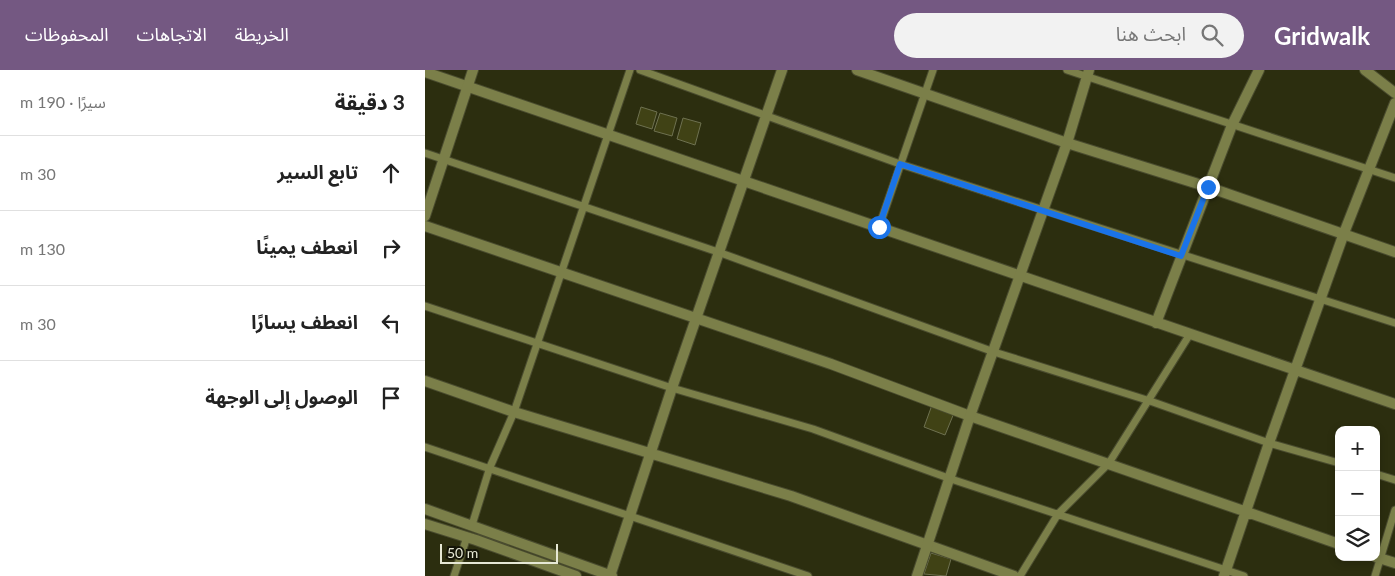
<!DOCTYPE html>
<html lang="ar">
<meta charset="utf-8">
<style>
body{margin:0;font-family:Lato,"Noto Sans Arabic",sans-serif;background:#f2f2f2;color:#222;direction:rtl}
.controls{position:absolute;right:15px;bottom:15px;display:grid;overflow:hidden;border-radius:10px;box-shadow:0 2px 8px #0003}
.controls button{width:45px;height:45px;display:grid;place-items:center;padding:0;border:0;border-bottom:1px solid #e0e0e0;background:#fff;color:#222;font:25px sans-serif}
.scale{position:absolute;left:15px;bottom:12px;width:118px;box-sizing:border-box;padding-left:5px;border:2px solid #e6e8d5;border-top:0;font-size:14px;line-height:18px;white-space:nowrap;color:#e6e8d5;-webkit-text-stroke:4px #141508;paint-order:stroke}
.stop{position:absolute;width:15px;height:15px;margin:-11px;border:4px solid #1a73e8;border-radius:50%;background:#fff}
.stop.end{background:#1a73e8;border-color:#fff;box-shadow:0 1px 5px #0008}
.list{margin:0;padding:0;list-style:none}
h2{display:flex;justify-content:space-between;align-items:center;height:65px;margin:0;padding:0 20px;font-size:21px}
h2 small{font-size:16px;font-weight:400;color:#767676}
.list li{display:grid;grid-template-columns:32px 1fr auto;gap:15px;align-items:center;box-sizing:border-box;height:75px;padding:0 20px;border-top:1px solid #e0e0e0}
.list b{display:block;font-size:19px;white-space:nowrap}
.list em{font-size:16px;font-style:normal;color:#767676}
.icon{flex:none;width:28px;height:28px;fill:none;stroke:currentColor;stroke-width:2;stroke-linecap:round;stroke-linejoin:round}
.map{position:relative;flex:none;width:970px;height:506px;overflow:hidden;direction:ltr}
header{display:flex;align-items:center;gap:30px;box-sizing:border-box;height:70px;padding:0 25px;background:#745882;color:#fff}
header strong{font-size:24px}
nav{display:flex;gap:28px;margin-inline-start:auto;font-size:18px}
.search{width:350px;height:45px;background:#f2f2f2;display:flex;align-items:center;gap:12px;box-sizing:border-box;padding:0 18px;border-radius:28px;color:#767676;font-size:19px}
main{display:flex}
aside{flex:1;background:#fff}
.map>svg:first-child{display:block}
.building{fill:#404215;stroke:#6e7150}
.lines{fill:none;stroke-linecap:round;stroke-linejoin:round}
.service-casing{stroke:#4a4c2f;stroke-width:9}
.minor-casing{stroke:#4a4c2f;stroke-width:12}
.tertiary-casing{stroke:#4a4c2f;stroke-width:12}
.service{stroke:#7b7f49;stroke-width:7}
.minor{stroke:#7b7f49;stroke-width:10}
.tertiary{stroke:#7b7f49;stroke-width:10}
.route{stroke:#1a73e8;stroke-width:6}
</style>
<header>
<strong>Gridwalk</strong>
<div class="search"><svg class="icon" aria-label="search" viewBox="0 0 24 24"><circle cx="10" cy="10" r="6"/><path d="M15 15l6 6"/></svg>ابحث هنا</div>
<nav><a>الخريطة</a><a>الاتجاهات</a><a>المحفوظات</a></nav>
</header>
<main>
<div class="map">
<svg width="970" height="506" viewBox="0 0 970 506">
<rect width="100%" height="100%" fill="#2c2e0f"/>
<!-- building -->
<path class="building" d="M216,37L232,42L227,59L211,54Z
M235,43L252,48L247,66L229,61Z
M258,48L276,53L270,75L252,69Z
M507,335L529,343L520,365L499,357Z
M506,483L526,489L521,506L499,504Z"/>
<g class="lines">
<defs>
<path id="service" d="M215,0L475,94L970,253
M642,0L970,108
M0,83L293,182L569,282L725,331L844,373L914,393
M454,157L508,0
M0,236L247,318L388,359L526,409L819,506
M0,377L383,506
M951,404L970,410
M47,455L65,397L89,342L205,0
M29,506L42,467
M595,506L633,444L684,393L765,264
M950,506L970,440"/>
<path id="minor" d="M432,0L642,73L783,117L970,182
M940,0L970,23
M0,2L970,334
M0,156L406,294L545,346L914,474
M731,253L807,55L834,0
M0,311L89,342L366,426L589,506
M951,487L970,493
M185,506L247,318L357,0
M799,506L844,373L919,163L970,33"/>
<path id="tertiary" d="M0,146L48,0
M0,439L187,506
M0,454L51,470L151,506
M492,506L545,346L642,73L664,0"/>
</defs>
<!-- service casing -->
<use href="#service" class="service-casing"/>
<!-- minor casing -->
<use href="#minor" class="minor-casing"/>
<!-- tertiary casing -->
<use href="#tertiary" class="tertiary-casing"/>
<!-- service -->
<use href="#service" class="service"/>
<!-- minor -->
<use href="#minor" class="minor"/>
<!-- tertiary -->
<use href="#tertiary" class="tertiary"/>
</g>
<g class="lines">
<!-- route -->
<path class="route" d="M454,157L475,94L756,186L783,117"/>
</g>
</svg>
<div class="controls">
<button>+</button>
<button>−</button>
<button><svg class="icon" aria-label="layers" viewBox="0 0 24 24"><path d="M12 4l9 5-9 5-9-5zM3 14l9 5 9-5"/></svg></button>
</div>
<div class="scale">50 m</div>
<div class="stop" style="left:454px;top:157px"></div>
<div class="stop end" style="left:783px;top:117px"></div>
</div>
<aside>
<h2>3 دقيقة<small>سيرًا · 190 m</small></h2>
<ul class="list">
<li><svg class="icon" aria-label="ahead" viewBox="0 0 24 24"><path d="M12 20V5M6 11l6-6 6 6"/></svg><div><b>تابع السير</b></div><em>30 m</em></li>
<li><svg class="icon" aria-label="right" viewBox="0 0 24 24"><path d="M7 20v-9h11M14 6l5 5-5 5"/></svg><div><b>انعطف يمينًا</b></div><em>130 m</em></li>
<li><svg class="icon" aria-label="left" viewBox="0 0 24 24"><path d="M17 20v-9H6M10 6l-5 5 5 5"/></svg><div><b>انعطف يسارًا</b></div><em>30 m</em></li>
<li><svg class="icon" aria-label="arrive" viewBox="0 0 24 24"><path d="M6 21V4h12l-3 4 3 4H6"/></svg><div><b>الوصول إلى الوجهة</b></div></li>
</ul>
</aside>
</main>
